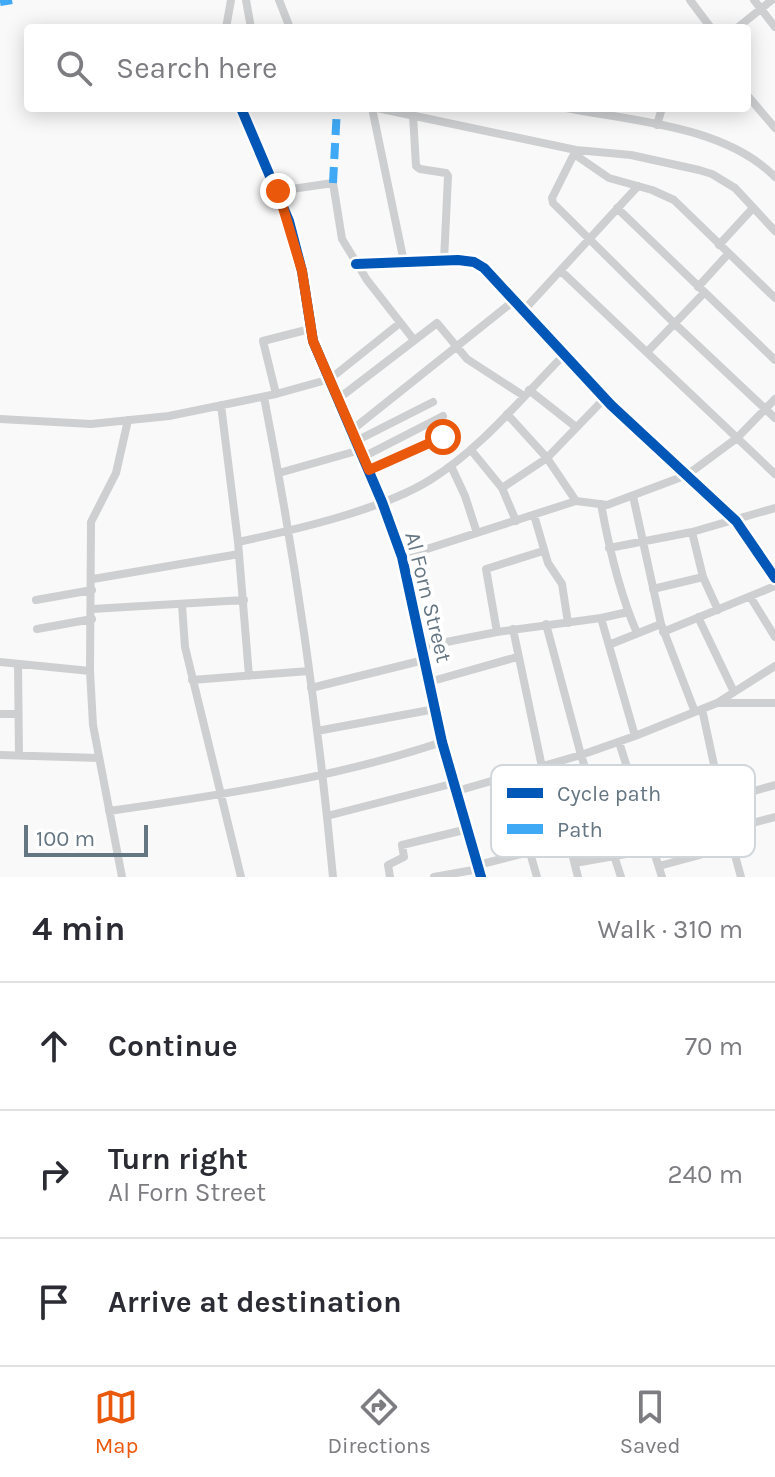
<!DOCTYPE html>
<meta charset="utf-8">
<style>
body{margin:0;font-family:Karla,sans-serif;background:#f7f7f7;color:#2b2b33}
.scale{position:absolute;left:24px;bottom:20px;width:124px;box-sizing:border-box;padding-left:8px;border:4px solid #657683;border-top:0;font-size:22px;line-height:28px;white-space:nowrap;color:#657683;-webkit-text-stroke:6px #fff;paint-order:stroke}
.stop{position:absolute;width:24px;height:24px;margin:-18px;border:6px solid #ea580c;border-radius:50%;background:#fff}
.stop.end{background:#ea580c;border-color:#fff;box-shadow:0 2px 8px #0008}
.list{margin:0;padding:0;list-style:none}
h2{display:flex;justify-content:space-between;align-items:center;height:104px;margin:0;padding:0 32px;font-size:34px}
h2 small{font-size:26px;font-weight:400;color:#7c7c81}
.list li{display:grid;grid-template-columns:52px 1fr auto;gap:24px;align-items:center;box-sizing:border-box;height:128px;padding:0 32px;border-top:2px solid #e1e1e2}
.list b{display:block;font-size:30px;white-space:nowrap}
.list p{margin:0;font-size:26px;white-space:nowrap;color:#7c7c81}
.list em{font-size:26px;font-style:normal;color:#7c7c81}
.icon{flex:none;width:44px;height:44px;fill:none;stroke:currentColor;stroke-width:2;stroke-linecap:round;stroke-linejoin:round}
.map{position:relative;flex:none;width:775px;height:877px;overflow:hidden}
.search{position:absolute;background:#fff;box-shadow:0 4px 20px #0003;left:24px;right:24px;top:24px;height:88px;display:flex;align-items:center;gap:20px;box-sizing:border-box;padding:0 28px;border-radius:8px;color:#7c7c81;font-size:30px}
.sheet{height:488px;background:#fff}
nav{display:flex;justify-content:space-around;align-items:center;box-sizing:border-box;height:112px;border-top:2px solid #e1e1e2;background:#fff;font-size:22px;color:#7c7c81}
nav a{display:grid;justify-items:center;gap:4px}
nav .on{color:#ea580c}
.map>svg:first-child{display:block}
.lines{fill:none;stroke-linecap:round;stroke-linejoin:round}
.minor{stroke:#cecfd0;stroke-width:8}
.quiet{stroke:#3fa9f5;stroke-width:8;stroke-dasharray:16 8;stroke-linecap:butt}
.cycleway-casing{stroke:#fff;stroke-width:15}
.cycleway{stroke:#0057b8;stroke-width:10}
.route{stroke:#ea580c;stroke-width:10}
.labels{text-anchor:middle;stroke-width:8;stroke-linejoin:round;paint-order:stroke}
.street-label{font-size:22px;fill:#657683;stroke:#fff}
.key{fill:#fff;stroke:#d1d6da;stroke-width:2}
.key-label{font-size:22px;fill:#657683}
</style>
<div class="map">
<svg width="775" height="877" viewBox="0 0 775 877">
<rect width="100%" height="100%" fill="#f9f9f9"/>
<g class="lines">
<!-- minor -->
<path class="minor" d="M246,0L251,28
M279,0L290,28
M690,0L711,28
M754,0L775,27
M226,28L231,0
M737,28L772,0
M747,95L775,128
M241,108L289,221L302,271L313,341L382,502L402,557L442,742L481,877
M372,108L404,262
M377,108L576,150L631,155L699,170L712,174L735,188L775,231
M566,108C633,121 725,126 775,177
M413,115L416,166L420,169L446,173L448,176L444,261
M657,125L662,108
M576,150L552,198L553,203L675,324L775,418
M574,154L609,178L652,190L674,200L775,298
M278,191L333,183L342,239L367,280L414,340
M617,208L775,360
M719,245L753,208
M356,264L458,260L474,262L484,268L611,405L736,521L775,578
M561,271L775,474
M698,287L728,254
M524,310L638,186
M647,352L704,293
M529,390L576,427
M276,394L263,341L310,329
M264,397C295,556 318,716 333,877
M338,399L437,323L467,359L524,396
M221,405L238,542L249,676
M507,414L547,458L576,501
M0,419L91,424L169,416L276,394L330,379L400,323
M352,430L515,300
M356,441L433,402
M471,450L502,488L516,521
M363,457L443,416
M451,466L465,496L477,533
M369,470L443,437
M279,473L360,450
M502,488L547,458L605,398
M633,496L661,624L695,712
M601,504C609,548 619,592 637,633
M534,515L548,563L562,584L568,623
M692,532L703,577L718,610
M238,542C294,530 382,510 430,480C482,448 521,398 564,355
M609,548L692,532L775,508
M402,557L576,501L607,505L687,475L737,438L775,399
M93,579L239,554
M653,589L703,577
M751,598L775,637
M36,600L92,590
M182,605L185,647L241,877
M92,609L244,600
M698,617L734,692
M601,618L635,736
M546,624L581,755L621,877
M37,629L92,619
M513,629L542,767L569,842L578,877
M497,632L486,569L543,551
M663,632L775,586
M611,644L661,624
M421,647L497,632L601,618L628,612
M0,662L90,671
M18,664L19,755
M192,680L309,671
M429,682L517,657
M311,688L424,660
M718,703H775
M702,709L728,830L741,877
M0,714H18
M317,731L435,709
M619,742L662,877
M0,755L99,758
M508,776L537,877
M457,791L581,755L635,736L717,703L775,666
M722,800L775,785
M109,811C221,795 335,778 442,742
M327,816L455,783
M575,863L654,849L775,817
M478,865L569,842
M659,866L733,846
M122,877L93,725L90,671L91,522L116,473L128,420
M390,877L388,865L404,857L402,845L468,829
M434,877L479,869"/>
<!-- quiet -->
<path class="quiet" d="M0,2L12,0
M333,183L337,108"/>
<defs>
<path id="cycleway" d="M241,108L289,221L302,271L313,341L382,502L402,557L442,742L481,877
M356,264L458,260L474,262L484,268L611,405L736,521L775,578"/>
</defs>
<!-- cycleway casing -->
<use href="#cycleway" class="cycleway-casing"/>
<!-- cycleway -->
<use href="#cycleway" class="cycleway"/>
</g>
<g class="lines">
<!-- route -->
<path class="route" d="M278,191L302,271L313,341L369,470L443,437"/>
</g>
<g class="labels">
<!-- street labels -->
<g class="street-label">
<text transform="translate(429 597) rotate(76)" y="8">Al Forn Street</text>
</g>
</g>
<!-- legend -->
<rect x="491" y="765" width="264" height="92" rx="12" class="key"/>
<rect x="507" y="788" width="36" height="10" fill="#0057b8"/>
<rect x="507" y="824" width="36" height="10" fill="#3fa9f5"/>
<g class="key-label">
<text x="557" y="801">Cycle path</text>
<text x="557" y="837">Path</text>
</g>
</svg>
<div class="scale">100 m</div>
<div class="stop" style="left:443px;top:437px"></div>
<div class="stop end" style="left:278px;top:191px"></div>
<div class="search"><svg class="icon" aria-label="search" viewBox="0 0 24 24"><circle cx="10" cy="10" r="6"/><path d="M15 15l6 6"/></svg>Search here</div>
</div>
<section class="sheet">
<h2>4 min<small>Walk · 310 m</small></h2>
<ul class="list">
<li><svg class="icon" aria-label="ahead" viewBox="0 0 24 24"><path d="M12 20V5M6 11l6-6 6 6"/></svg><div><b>Continue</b></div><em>70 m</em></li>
<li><svg class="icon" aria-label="right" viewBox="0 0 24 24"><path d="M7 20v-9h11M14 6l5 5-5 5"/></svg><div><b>Turn right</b><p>Al Forn Street</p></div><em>240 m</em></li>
<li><svg class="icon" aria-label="arrive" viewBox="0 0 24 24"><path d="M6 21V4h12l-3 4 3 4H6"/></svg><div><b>Arrive at destination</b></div></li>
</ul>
</section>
<nav>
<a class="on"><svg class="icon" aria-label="map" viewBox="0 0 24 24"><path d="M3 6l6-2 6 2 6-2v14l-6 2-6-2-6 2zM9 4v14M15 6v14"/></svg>Map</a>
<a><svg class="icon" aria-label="directions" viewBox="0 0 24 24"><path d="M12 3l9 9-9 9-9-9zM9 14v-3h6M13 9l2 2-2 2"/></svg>Directions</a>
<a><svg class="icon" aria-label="saved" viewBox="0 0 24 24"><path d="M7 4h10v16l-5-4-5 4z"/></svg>Saved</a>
</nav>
